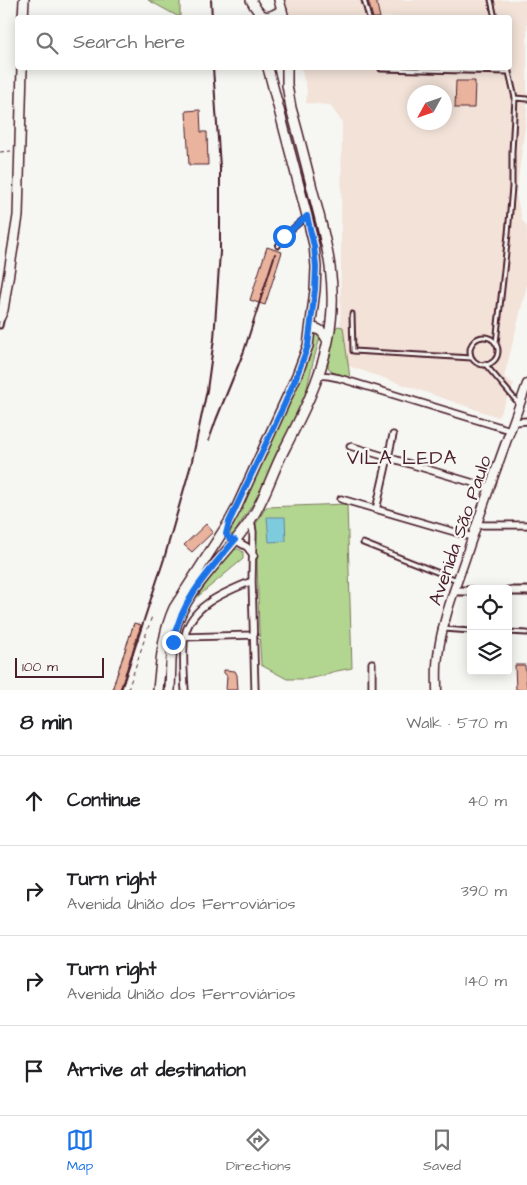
<!DOCTYPE html>
<meta charset="utf-8">
<style>
body{margin:0;font-family:"Architects Daughter",sans-serif;background:#f6f6f6;color:#202124}
.controls{position:absolute;right:15px;bottom:15px;display:grid;overflow:hidden;border-radius:5px;box-shadow:0 2px 12px #0003}
.controls button{width:45px;height:45px;display:grid;place-items:center;padding:0;border:0;border-bottom:1px solid #e0e0e0;background:#fff;color:#202124;font:25px sans-serif}
.compass{position:absolute;left:407px;top:85px;width:45px;height:45px;border-radius:50%;background:#fff;box-shadow:0 2px 12px #0003;rotate:230deg}
.scale{position:absolute;left:15px;bottom:12px;width:89px;box-sizing:border-box;padding-left:5px;border:2px solid #4a1f2b;border-top:0;font-size:14px;line-height:18px;white-space:nowrap;color:#4a1f2b;-webkit-text-stroke:4px #f6f6f2;paint-order:stroke}
.stop{position:absolute;width:15px;height:15px;margin:-11px;border:4px solid #1a73e8;border-radius:50%;background:#fff}
.stop.end{background:#1a73e8;border-color:#fff;box-shadow:0 1px 5px #0008}
.list{margin:0;padding:0;list-style:none}
h2{display:flex;justify-content:space-between;align-items:center;height:65px;margin:0;padding:0 20px;font-size:21px}
h2 small{font-size:16px;font-weight:400;color:#757577}
.list li{display:grid;grid-template-columns:32px 1fr auto;gap:15px;align-items:center;box-sizing:border-box;height:90px;padding:0 20px;border-top:1px solid #e0e0e0}
.list b{display:block;font-size:19px;white-space:nowrap}
.list p{margin:0;font-size:16px;white-space:nowrap;color:#757577}
.list em{font-size:16px;font-style:normal;color:#757577}
.icon{flex:none;width:28px;height:28px;fill:none;stroke:currentColor;stroke-width:2;stroke-linecap:round;stroke-linejoin:round}
.map{position:relative;flex:none;width:527px;height:690px;overflow:hidden}
.search{position:absolute;background:#fff;box-shadow:0 2px 12px #0003;left:15px;right:15px;top:15px;height:55px;display:flex;align-items:center;gap:12px;box-sizing:border-box;padding:0 18px;border-radius:5px;color:#757577;font-size:19px}
.sheet{height:425px;background:#fff}
nav{display:flex;justify-content:space-around;align-items:center;box-sizing:border-box;height:70px;border-top:1px solid #e0e0e0;background:#fff;font-size:14px;color:#757577}
nav a{display:grid;justify-items:center;gap:2px}
nav .on{color:#1a73e8}
.map>svg:first-child{display:block}
.built{fill:#f2e2d8;fill-rule:evenodd}
.green{fill:#b2d590;stroke:#7e7a5e}
.water{fill:#7fcbde;stroke:#6a8696}
.building{fill:#e9b39d;stroke:#4a1f2b}
.lines{fill:none;stroke-linecap:round;stroke-linejoin:round}
.service-casing{stroke:#4a1f2b;stroke-width:7}
.minor-casing{stroke:#4a1f2b;stroke-width:9}
.tertiary-casing{stroke:#4a1f2b;stroke-width:11}
.secondary-casing{stroke:#4a1f2b;stroke-width:11}
.primary-casing{stroke:#4a1f2b;stroke-width:12}
.path{stroke:#4a1f2b;stroke-width:1;stroke-dasharray:4 4;stroke-linecap:butt}
.service{stroke:#f6f6f2;stroke-width:3}
.minor{stroke:#f6f6f2;stroke-width:5.5}
.tertiary{stroke:#f6f6f2;stroke-width:7}
.secondary{stroke:#f6f6f2;stroke-width:8}
.primary{stroke:#f6f6f2;stroke-width:9}
.rail{stroke:#4a1f2b;stroke-width:2}
.route{stroke:#1a73e8;stroke-width:6}
.labels{text-anchor:middle;stroke-width:4.5;stroke-linejoin:round;paint-order:stroke}
.street-label{font-size:19px;fill:#4a1f2b;stroke:#f6f6f2}
.neighbourhood-label{font-size:20px;letter-spacing:1px;fill:#4a1f2b;stroke:#f6f6f2}
</style>
<div class="map">
<svg width="527" height="690" viewBox="0 0 527 690">
<rect width="100%" height="100%" fill="#f6f6f2"/>
<filter id="ink" filterUnits="userSpaceOnUse"><feTurbulence type="fractalNoise" baseFrequency=".02" numOctaves="2"/><feDisplacementMap in="SourceGraphic" scale="10" xChannelSelector="R" yChannelSelector="G"/><feConvolveMatrix kernelMatrix="1 2 1 2 8 2 1 2 1" color-interpolation-filters="sRGB"/></filter>
<g filter="url(#ink)">
<!-- built -->
<path class="built" d="M284,0H527V110L516,195L522,220L527,227V285L504,377L514,384L498,417L340,363L342,122L330,105L306,103L307,90L301,68H510V18L287,17ZM414,92H444V122H414Z"/>
<!-- green -->
<path class="green" d="M148,0H180V17H179Z
M338,326L343,327L350,378L332,372L328,367V360L333,331Z
M317,333L319,334L320,338L313,362L306,392L292,427L259,494L233,535H231L230,533L243,505L313,334Z
M347,504L352,668L332,672L322,676L307,679H287L261,665L259,630L256,524L266,507Z
M235,549H239L243,552V559L196,598L217,569Z"/>
<!-- water -->
<path class="water" d="M267,517H285L286,541L269,542Z"/>
<!-- building -->
<path class="building" d="M368,0H376L380,18H373Z
M456,81H475L474,108H455Z
M200,110L201,132H207L208,165H189L186,111Z
M267,247L282,252L265,305L250,300Z
M206,524L213,532L192,552L184,545Z
M134,623L141,625L120,690H112Z
M515,665H525L527,690H516Z
M224,670L235,671L237,675L238,690H226L227,676L224,673Z"/>
<g class="lines">
<defs>
<path id="service" d="M364,0L369,18
M491,0L495,18
M381,68V69L509,72
M515,98L527,99
M278,246L284,236L305,218
M352,314L353,351L472,358
M0,326L2,317
M470 351a14 14 0 1 1 28 0a14 14 0 1 1-28 0Z
M496,343L508,234L512,187V152L515,98L508,68
M485,364L519,404
M363,543L457,580
M444,629L471,631
M508,632L527,633"/>
<path id="minor" d="M318,375L329,376L339,378L510,430
M513,422L527,421
M350,446L490,488
M341,499L472,537
M376,510L393,435
M251,520L253,532L252,581L255,690
M476,525H527
M235,540L247,547L254,556
M185,637L254,635
M372,663V690
M185,690C184,672 182,653 185,635C192,604 226,592 252,581"/>
<path id="tertiary" d="M454,591H471
M508,591H527"/>
<path id="secondary" d="M437,690C437,679 436,667 438,656C442,620 456,586 467,553C486,496 507,440 527,384"/>
<path id="primary" d="M251,0C260,17 265,22 282,10
M279,0L284,18
M23,18L24,0
M0,317L3,310L18,216L22,68
M311,328C321,328 323,333 328,341
M158,690C161,662 162,634 174,608L229,522L235,511L297,375L308,346L315,290L316,267L314,245L307,216L268,68
M170,690C171,671 170,652 174,633C185,588 225,558 250,521C265,499 272,473 284,450C302,415 320,380 328,341C339,287 327,244 313,192C306,164 299,136 291,108L287,85V68"/>
</defs>
<!-- service casing -->
<use href="#service" class="service-casing"/>
<!-- minor casing -->
<use href="#minor" class="minor-casing"/>
<!-- tertiary casing -->
<use href="#tertiary" class="tertiary-casing"/>
<!-- secondary casing -->
<use href="#secondary" class="secondary-casing"/>
<!-- primary casing -->
<use href="#primary" class="primary-casing"/>
<!-- path -->
<path class="path" d="M0,152L11,151
M112,690L134,623
M120,690L141,625
M128,690L152,616"/>
<!-- service -->
<use href="#service" class="service"/>
<!-- minor -->
<use href="#minor" class="minor"/>
<!-- tertiary -->
<use href="#tertiary" class="tertiary"/>
<!-- secondary -->
<use href="#secondary" class="secondary"/>
<!-- primary -->
<use href="#primary" class="primary"/>
<!-- rail -->
<path class="rail" d="M211,0L212,18
M209,440L216,420L244,351L275,254
M121,690L164,559L192,461L207,390L214,339L220,252V167L213,68"/>
</g>
</g>
<g class="lines" filter="url(#ink)">
<!-- route -->
<path class="route" d="M173,642C180,602 209,571 235,540L229,538L226,534L229,522L284,405L297,375L308,346L315,290L316,267L314,246L307,216L284,236"/>
</g>
<g class="labels">
<!-- street labels -->
<g class="street-label">
<text transform="translate(459 530) rotate(-71)" y="7">Avenida São Paulo</text>
</g>
<!-- neighbourhood labels -->
<g class="neighbourhood-label">
<text x="402" y="464">VILA LEDA</text>
</g>
</g>
</svg>
<div class="controls">
<button><svg class="icon" aria-label="locate" viewBox="0 0 24 24"><circle cx="12" cy="12" r="6"/><path d="M12 2v4M12 18v4M2 12h4M18 12h4"/></svg></button>
<button><svg class="icon" aria-label="layers" viewBox="0 0 24 24"><path d="M12 4l9 5-9 5-9-5zM3 14l9 5 9-5"/></svg></button>
</div>
<svg class="compass" viewBox="-18 -18 36 36"><path d="M0-13l5 13h-10z" fill="#e53935"/><path d="M0 13l5-13h-10z" fill="#757577"/></svg>
<div class="scale">100 m</div>
<div class="stop" style="left:284px;top:236px"></div>
<div class="stop end" style="left:173px;top:642px"></div>
<div class="search"><svg class="icon" aria-label="search" viewBox="0 0 24 24"><circle cx="10" cy="10" r="6"/><path d="M15 15l6 6"/></svg>Search here</div>
</div>
<section class="sheet">
<h2>8 min<small>Walk · 570 m</small></h2>
<ul class="list">
<li><svg class="icon" aria-label="ahead" viewBox="0 0 24 24"><path d="M12 20V5M6 11l6-6 6 6"/></svg><div><b>Continue</b></div><em>40 m</em></li>
<li><svg class="icon" aria-label="right" viewBox="0 0 24 24"><path d="M7 20v-9h11M14 6l5 5-5 5"/></svg><div><b>Turn right</b><p>Avenida União dos Ferroviários</p></div><em>390 m</em></li>
<li><svg class="icon" aria-label="right" viewBox="0 0 24 24"><path d="M7 20v-9h11M14 6l5 5-5 5"/></svg><div><b>Turn right</b><p>Avenida União dos Ferroviários</p></div><em>140 m</em></li>
<li><svg class="icon" aria-label="arrive" viewBox="0 0 24 24"><path d="M6 21V4h12l-3 4 3 4H6"/></svg><div><b>Arrive at destination</b></div></li>
</ul>
</section>
<nav>
<a class="on"><svg class="icon" aria-label="map" viewBox="0 0 24 24"><path d="M3 6l6-2 6 2 6-2v14l-6 2-6-2-6 2zM9 4v14M15 6v14"/></svg>Map</a>
<a><svg class="icon" aria-label="directions" viewBox="0 0 24 24"><path d="M12 3l9 9-9 9-9-9zM9 14v-3h6M13 9l2 2-2 2"/></svg>Directions</a>
<a><svg class="icon" aria-label="saved" viewBox="0 0 24 24"><path d="M7 4h10v16l-5-4-5 4z"/></svg>Saved</a>
</nav>
